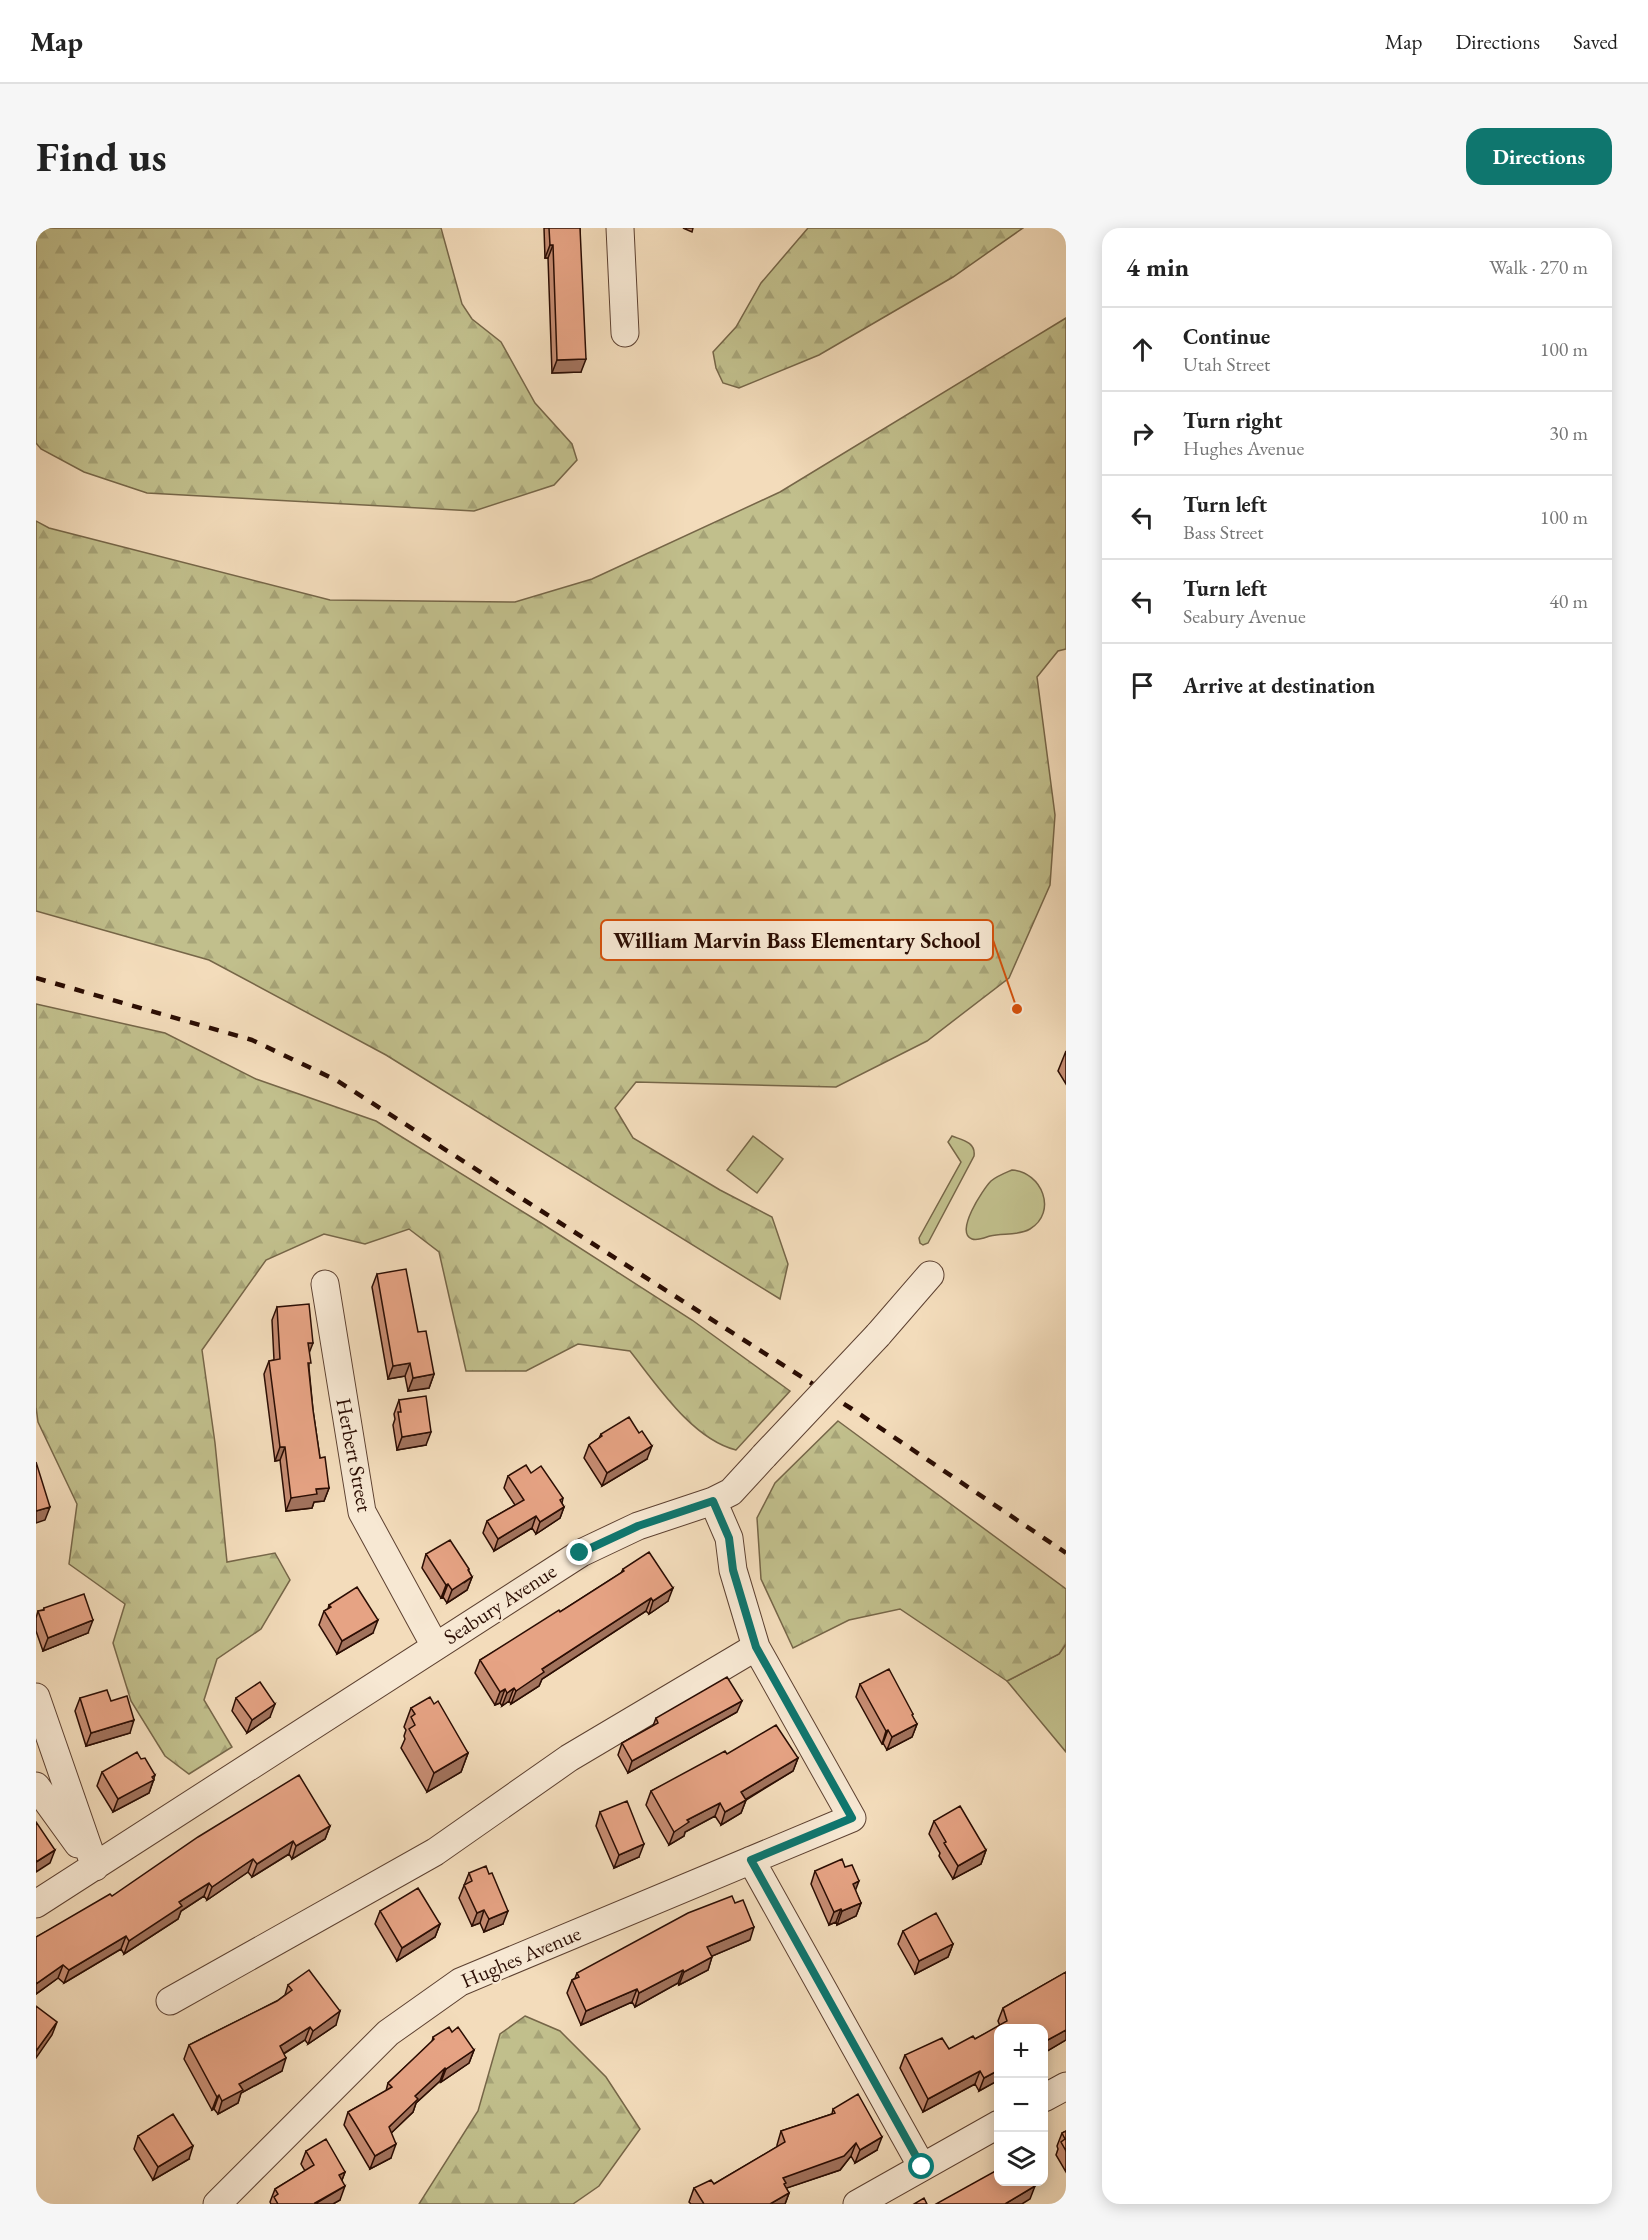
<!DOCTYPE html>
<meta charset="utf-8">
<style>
body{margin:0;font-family:"EB Garamond",serif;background:#f6f6f6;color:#222}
.controls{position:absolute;right:18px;bottom:18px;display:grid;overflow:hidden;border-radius:12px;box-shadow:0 3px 15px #0003}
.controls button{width:54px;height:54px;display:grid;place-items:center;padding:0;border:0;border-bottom:2px solid #e0e0e0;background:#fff;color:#222;font:30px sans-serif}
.stop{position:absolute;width:18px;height:18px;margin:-14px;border:4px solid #0f766e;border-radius:50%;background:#fff}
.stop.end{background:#0f766e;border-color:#fff;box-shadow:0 2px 6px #0008}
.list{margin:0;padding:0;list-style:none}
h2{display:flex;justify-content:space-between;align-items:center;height:78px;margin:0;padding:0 24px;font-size:26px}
h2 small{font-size:20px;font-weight:400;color:#767676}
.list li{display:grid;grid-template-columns:39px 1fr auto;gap:18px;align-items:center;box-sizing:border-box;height:84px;padding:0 24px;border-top:2px solid #e0e0e0}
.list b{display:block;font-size:22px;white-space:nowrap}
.list p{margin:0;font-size:20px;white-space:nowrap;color:#767676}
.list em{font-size:20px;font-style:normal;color:#767676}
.icon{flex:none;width:33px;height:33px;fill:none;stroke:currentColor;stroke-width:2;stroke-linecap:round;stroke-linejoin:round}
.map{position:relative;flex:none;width:1030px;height:1976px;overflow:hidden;border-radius:18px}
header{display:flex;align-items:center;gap:36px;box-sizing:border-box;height:84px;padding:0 30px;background:#fff;border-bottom:2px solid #e0e0e0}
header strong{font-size:28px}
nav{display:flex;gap:33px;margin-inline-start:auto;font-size:21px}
.intro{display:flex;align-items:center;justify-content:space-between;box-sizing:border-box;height:144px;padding:0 36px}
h1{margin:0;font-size:42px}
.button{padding:15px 27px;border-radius:18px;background:#0f766e;color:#fff;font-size:21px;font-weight:700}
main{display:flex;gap:36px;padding:0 36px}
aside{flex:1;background:#fff;border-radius:18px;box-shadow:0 3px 15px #0003}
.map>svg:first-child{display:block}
.green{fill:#c1bf8c;stroke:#766648;stroke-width:1.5}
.forest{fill:url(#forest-firs);stroke:#766648;stroke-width:1.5}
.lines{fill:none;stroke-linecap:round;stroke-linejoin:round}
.minor-casing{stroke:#5d4131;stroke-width:29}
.minor{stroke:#f7e8d3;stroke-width:27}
.rail{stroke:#2b0d03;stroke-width:4.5;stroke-dasharray:10 10;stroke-linecap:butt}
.minor-bridge-casing{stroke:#5d4131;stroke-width:29;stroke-linecap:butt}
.minor-bridge{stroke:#f7e8d3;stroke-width:27}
.wall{fill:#c68c72;stroke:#2b0d03;stroke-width:1.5}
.shaded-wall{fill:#a1725c;stroke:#2b0d03;stroke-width:1.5}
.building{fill:#e6a384;stroke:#2b0d03;stroke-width:1.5}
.route{stroke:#0f766e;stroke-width:8}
.labels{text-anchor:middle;stroke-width:4.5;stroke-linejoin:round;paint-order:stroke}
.street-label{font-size:21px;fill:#2b0d03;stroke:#f7e8d3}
.leader{fill:none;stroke:#d5510b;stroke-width:2}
.callout-dot{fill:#d5510b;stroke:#f7e8d3;stroke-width:2}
.callout{fill:#f7e8d3;stroke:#d5510b;stroke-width:2}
.callout-label{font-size:22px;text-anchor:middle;font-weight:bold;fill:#2b0d03}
</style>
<header>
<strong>Map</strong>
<nav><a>Map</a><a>Directions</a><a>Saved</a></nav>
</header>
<div class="intro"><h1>Find us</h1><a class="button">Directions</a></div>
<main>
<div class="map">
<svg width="1030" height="1976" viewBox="0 0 1030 1976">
<defs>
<pattern id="forest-firs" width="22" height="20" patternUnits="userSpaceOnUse" patternTransform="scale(1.5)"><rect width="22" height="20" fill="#c1bf8c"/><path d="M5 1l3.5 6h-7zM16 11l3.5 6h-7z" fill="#a6a377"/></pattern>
</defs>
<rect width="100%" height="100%" fill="#f3dcbb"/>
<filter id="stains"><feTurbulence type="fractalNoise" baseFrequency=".00333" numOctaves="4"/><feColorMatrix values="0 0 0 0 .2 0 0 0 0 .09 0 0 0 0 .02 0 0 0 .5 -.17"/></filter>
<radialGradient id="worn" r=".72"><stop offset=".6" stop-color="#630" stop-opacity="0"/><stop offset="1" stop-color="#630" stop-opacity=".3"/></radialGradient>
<!-- green -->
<path class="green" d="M717,908L747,931L721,965L691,942Z
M916,908C926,912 940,914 938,928L892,1015L887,1017L884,1015L883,1010L925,934L912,914Z
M976,942C1006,944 1022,984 994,1001C982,1008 967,1005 954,1008C948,1010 941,1013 936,1011C918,1005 947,961 955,953C961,948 969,945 976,942Z
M1030,1416V1524L971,1453L1023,1426Z"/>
<!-- forest -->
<path class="forest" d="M0,0H405L426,76L436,91L465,114L499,175L536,216L541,232L518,257L438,283L111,265L48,244L5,221L0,215Z
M772,0H987L917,49L783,127L703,160L687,155L680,140L677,124L700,99L725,55Z
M1030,90V421L1022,423L1001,449L1019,587L1014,657L973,750L891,813L800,859L600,854L579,880L597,910L684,962L736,989L752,1036L744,1071L350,827L173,732L0,683V293L13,300L294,372L479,374L556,351L744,264Z
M0,776L129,805L220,851L340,893L505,995L656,1092L754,1163L700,1222C656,1211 621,1157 594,1123L542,1116L490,1143H430L403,1024L373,1001L329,1016L288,1006L230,1032L166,1122L179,1215L191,1334L239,1325L254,1352L225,1401L181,1431L168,1472L196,1519L153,1546L129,1528L95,1473L77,1415L89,1376L33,1336L41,1276L2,1194L0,1179Z
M802,1193L1030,1361V1416L1023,1426L971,1453L864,1381L813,1392L757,1420L725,1351L721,1290L739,1255Z
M489,1788L524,1803L570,1849L604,1901L563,1958L537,1976H383L442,1883L464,1806Z"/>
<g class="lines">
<defs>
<path id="minor" d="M584,0L589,105
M289,1056L326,1284L399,1418
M842,1107L894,1047
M0,1469L59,1639
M0,1558L42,1616
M715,1632L886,1939
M0,1676L545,1325L602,1298L677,1273L695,1264L728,1228
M134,1773L399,1624L533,1530L720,1419
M1008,1870L1030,1858
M181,1976L352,1805L424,1754L816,1590L720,1419L697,1342L693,1310L677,1273
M821,1976L963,1896"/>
</defs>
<!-- minor casing -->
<use href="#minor" class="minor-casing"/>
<!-- minor -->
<use href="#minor" class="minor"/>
<!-- rail -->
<path class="rail" d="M0,750L216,812L300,852L816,1181L1030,1325"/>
<defs>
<path id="minor-bridge" d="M728,1228L842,1107"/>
</defs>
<!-- minor-bridge casing -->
<use href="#minor-bridge" class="minor-bridge-casing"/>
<!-- minor-bridge -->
<use href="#minor-bridge" class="minor-bridge"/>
</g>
<!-- wall -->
<path class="wall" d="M508,0H544L545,144L516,145L512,30H509Z
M647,0H657L656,4Z
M1030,823V856L1022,843Z
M341,1046L382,1104L398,1146L393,1160L372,1163L369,1148L352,1151L336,1059Z
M241,1079L273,1124V1140L277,1182L284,1230L293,1260L288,1273L278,1274L276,1280L250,1283L244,1232L239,1233L228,1146L233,1133L238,1132L236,1092Z
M363,1172L390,1217L361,1222L357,1197L359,1191L358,1186Z
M565,1206L611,1231L566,1258L548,1230L553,1217L563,1210Z
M495,1245L527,1270L526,1275L528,1279L524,1290L500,1306L496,1300L458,1323L447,1305L451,1293L479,1277L468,1260L472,1248Z
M390,1326L433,1343L436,1349L431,1362L411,1375L407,1369L405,1370L386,1340Z
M587,1341L632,1373L613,1386L610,1383L506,1451L503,1458L475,1476L473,1473L466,1478L464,1475L459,1477L439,1445L444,1432L524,1384L585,1345Z
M293,1377L337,1405L301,1426L283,1397L288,1383L292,1381Z
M8,1380L52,1405L7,1423L0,1403V1390L2,1383L7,1382Z
M824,1456L877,1486L876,1488L881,1496L876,1509L851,1522L847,1515L846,1516L820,1469Z
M44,1470L75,1473L94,1505L50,1518L39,1483Z
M200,1470L234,1489L211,1505L196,1483Z
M398,1476L432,1525L425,1544L391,1564L365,1520L369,1511L368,1508L370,1502L368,1499L375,1480Z
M701,1484L592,1545L582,1527L586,1515L617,1498L620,1490Z
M691,1526L762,1530L757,1543L710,1572L705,1585L685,1597L679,1588L649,1604L648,1608L633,1617L610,1577L615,1563Z
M66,1544L118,1551L113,1565L77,1584L61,1558Z
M564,1584L603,1629L578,1640L560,1598Z
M898,1593L950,1622L945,1636L917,1651L903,1628L904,1625L893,1606Z
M294,1598L289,1611L256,1631L253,1626L216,1649L212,1644L171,1672L168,1668L145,1683L142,1691L88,1726L85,1721L28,1755L22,1750L0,1766V1709L76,1668Z
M779,1643L819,1662L825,1675L820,1688L801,1697L800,1694L793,1697L775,1656Z
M433,1645L467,1696L448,1704L444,1695L436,1698L423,1670Z
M344,1683L404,1696L399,1709L361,1733L339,1696Z
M867,1703L917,1716L912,1729L879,1746L862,1716Z
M714,1712L676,1728L672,1742L643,1757L642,1755L599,1779L596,1774L545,1797L531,1765L536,1752L539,1750L541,1745Z
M1030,1744V1812L1008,1825L963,1800L962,1852L943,1863L939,1856L887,1884L864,1840L869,1827L913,1821L939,1811L964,1798L962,1793L967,1780Z
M252,1757L300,1797L272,1816L269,1812L248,1826L246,1843L205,1865L202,1875L182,1886L178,1881L176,1882L148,1831L153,1817L241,1773L249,1767Z
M416,1804L438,1822L433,1835L405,1854L404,1853L380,1875L377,1884L355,1905V1930L334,1941L308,1897L312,1884L350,1863L352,1855L396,1814L397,1809Z
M797,1881L841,1922L819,1935L815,1928L804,1942L750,1960L753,1965L749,1976H655L653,1974L658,1960L678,1956L741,1919V1917L745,1903L796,1886Z
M1030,1903V1944L1020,1927L1022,1921L1021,1918L1026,1905Z
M102,1908L153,1931L117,1952L98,1921Z
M270,1923L309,1944L306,1952L304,1972L297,1976H235L234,1974L239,1961L269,1943L265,1936Z"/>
<!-- shaded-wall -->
<path class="shaded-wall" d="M514,17H517L512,30H509Z
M550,131L545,144L516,145L521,132Z
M272,1115H277L272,1128Z
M374,1135L369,1148L352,1151L357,1138Z
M398,1146L393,1160L372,1163L377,1150Z
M395,1204L390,1217L361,1222L366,1209Z
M616,1218L611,1231L566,1258L571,1245Z
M244,1219H249L244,1232L239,1233Z
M293,1260L288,1273L278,1274L276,1280L250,1283L255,1270L280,1261Z
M14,1279L9,1292L0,1295V1283Z
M528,1279L524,1290L500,1306L504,1294Z
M500,1288L496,1300L458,1323L462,1311Z
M433,1341L429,1354L436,1349L431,1362L411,1375L416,1362Z
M412,1356L407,1369L405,1370L410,1357Z
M637,1360L632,1373L613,1386L617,1373Z
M615,1370L610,1383L506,1451L503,1458L475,1476L480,1463L506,1441Z
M57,1392L52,1405L7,1423L12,1410Z
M342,1392L337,1405L301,1426L306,1413Z
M478,1460L473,1473L466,1478L471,1465Z
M469,1461L464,1475L459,1477L464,1464Z
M706,1473L701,1484L592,1545L596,1533Z
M239,1476L234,1489L211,1505L216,1492Z
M98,1492L94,1505L50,1518L55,1505Z
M881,1496L876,1509L851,1522L856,1509Z
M852,1502L847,1515L846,1516L850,1503Z
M432,1525L425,1544L391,1564L398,1545Z
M762,1530L757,1543L700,1577L705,1564Z
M119,1547L113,1565L77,1584L82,1571Z
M710,1572L705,1585L685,1597L689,1584Z
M684,1575L679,1588L649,1604L648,1608L633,1617L638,1604L651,1592Z
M294,1598L289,1611L256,1631L260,1618Z
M257,1613L253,1626L216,1649L221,1636Z
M608,1616L603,1629L578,1640L583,1627Z
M19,1622L14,1635L0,1644V1634Z
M950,1622L945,1636L917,1651L922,1638Z
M217,1631L212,1644L171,1672L176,1659Z
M823,1653L818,1666L817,1656Z
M173,1655L168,1668L145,1683L142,1691L88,1726L93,1713L143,1674Z
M825,1675L820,1688L801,1697L806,1683Z
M805,1681L800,1694L793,1697L798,1684Z
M448,1682L444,1695L436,1698L441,1685Z
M472,1683L467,1696L448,1704L453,1691Z
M404,1696L399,1709L361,1733L366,1720Z
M718,1699L714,1712L667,1732L671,1719Z
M90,1708L85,1721L28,1755L33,1742Z
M917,1716L912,1729L879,1746L883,1733Z
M676,1729L672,1742L643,1757L648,1744Z
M27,1737L22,1750L0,1766V1756Z
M647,1742L642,1755L599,1779L603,1765Z
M601,1761L596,1774L545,1797L550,1783Z
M304,1783L300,1797L272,1816L277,1803Z
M21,1794L16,1807L0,1830V1823Z
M274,1799L269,1812L239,1831L244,1818Z
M1030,1802V1812L1008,1825V1814Z
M438,1822L433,1835L405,1854L410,1841Z
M250,1830L246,1843L205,1865L202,1875L182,1886L186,1873L203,1856Z
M409,1840L404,1853L380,1875L377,1884L348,1912L353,1899L379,1868Z
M963,1842V1852L943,1863L948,1850Z
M944,1843L939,1856L887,1884L892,1871Z
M183,1867L178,1881L176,1882L181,1869Z
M846,1909L841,1922L819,1935L824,1922Z
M820,1915L815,1928L804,1942L748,1961L747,1950Z
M360,1916L355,1930L334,1941L339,1928Z
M157,1918L153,1931L117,1952L122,1939Z
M309,1944L304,1957L303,1947Z
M309,1958L304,1972L297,1976H279Z
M999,1958L994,1971L986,1976H969Z
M753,1965L749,1976H734Z"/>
<!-- building -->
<path class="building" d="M513,0H544L550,131L521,132L517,17H514Z
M370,1041L382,1104L390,1103L398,1146L377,1150L374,1135L357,1138L341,1046Z
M273,1076L277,1115H272L275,1135H272L277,1182L284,1230L289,1229L293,1260L280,1261L281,1266L255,1270L249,1219H244L233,1133L244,1131L241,1079Z
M390,1168L395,1204L366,1209L362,1184H365L363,1172Z
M593,1189L603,1205L606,1203L616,1218L571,1245L553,1217L566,1208L565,1206Z
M0,1234L14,1279L0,1283Z
M490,1237L495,1245L505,1238L527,1270L524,1272L528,1279L504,1294L500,1288L462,1311L451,1293L488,1272L472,1248Z
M414,1312L433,1341L432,1342L436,1349L416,1362L412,1356L410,1357L390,1326Z
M613,1324L637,1360L617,1373L615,1370L506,1441L508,1444L480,1463L478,1460L471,1465L469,1461L464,1464L444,1432L523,1382L524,1384L588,1343L587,1341Z
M321,1359L342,1392L306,1413L288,1383L295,1379L293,1377Z
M48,1366L57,1392L12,1410L2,1383L8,1382V1380Z
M853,1441L877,1486L876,1487L881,1496L856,1509L852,1502L850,1503L824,1456Z
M691,1449L706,1473L596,1533L586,1515L622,1495L620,1490Z
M224,1454L239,1476L216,1492L200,1470Z
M71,1462L75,1473L91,1468L98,1492L55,1505L44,1470Z
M394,1469L398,1476L402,1473L432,1525L398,1545L373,1501L379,1497L375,1489L379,1486L375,1480Z
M740,1497L762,1530L705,1564L710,1572L689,1584L684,1575L651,1592L653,1594L638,1604L615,1563L689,1523L691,1526Z
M101,1524L105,1531L109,1530L119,1547L116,1549L118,1552L82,1571L66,1544Z
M263,1547L294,1598L260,1618L257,1613L221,1636L217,1631L176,1659L173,1655L143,1674L146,1678L93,1713L90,1708L33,1742L27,1737L0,1756V1709L74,1666L76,1668L162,1609Z
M591,1573L608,1616L583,1627L564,1584Z
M924,1578L950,1622L922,1638L908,1615L910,1614L898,1593Z
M0,1594L19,1622L0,1634Z
M806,1631L809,1639L816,1637L823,1653L817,1656L825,1675L806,1683L805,1681L798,1684L779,1643Z
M450,1638L453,1646L456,1645L472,1683L453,1691L448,1682L441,1685L428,1657L436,1653L433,1645Z
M382,1660L404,1696L366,1720L344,1683Z
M696,1668L699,1675L707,1672L718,1699L671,1719L676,1729L648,1744L647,1742L603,1765L601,1761L550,1783L536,1752L543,1749L541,1745L652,1685Z
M900,1685L917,1716L883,1733L867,1703Z
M273,1742L304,1783L277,1803L274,1799L244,1818L250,1830L203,1856L207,1862L186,1873L183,1867L181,1869L153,1817L241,1773L256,1762L252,1757Z
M1030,1744V1802L1008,1814V1800H963V1842L948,1850L944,1843L892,1871L869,1827L906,1810L913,1821L937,1808L939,1811L971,1793L967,1780Z
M0,1778L21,1794L0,1823Z
M413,1799L416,1804L422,1799L438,1822L410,1841L409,1840L379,1868L382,1871L353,1899L360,1916L339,1928L312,1884L356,1859L352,1855L398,1811L397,1809Z
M822,1866L846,1909L824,1922L820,1915L808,1928L747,1950L750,1955L748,1956L753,1965L734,1976H668L658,1960L675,1952L678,1956L749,1914L745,1903L799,1885L797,1881Z
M137,1886L157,1918L122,1939L102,1908Z
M1030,1903V1923L1025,1914L1029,1911L1026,1905Z
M290,1911L309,1944L303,1947L309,1958L279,1975L280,1976H242L238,1969L242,1966L239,1961L278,1937L270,1923Z
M963,1941V1953H996L999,1958L969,1976H900Z
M888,1970L891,1976H878Z"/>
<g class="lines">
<!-- route -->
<path class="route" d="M544,1325L602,1298L677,1273L693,1310L697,1342L720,1419L816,1590L715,1632L886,1939"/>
</g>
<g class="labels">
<!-- street labels -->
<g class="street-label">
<text transform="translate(318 1227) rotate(79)" y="7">Herbert Street</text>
<text transform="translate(464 1376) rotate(-33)" y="7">Seabury Avenue</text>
<text transform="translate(485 1729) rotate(-23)" y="7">Hughes Avenue</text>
</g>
</g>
<!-- callouts -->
<path class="leader" d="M981 781L957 712"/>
<circle class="callout-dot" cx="981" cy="781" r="6"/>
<rect class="callout" x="565" y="692" width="392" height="40" rx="6"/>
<g class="callout-label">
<text x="761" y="720">William Marvin Bass Elementary School</text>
</g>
<rect width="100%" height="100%" filter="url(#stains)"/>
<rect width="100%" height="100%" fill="url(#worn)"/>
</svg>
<div class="controls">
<button>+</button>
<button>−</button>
<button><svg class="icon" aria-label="layers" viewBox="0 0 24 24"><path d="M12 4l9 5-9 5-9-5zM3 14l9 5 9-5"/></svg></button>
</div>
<div class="stop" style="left:886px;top:1939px"></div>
<div class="stop end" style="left:544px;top:1325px"></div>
</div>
<aside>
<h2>4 min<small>Walk · 270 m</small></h2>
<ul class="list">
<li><svg class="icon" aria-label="ahead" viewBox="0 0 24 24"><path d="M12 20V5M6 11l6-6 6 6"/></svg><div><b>Continue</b><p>Utah Street</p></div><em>100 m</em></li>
<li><svg class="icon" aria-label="right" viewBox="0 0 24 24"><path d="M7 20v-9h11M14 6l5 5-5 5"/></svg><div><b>Turn right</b><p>Hughes Avenue</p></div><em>30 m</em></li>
<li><svg class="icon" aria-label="left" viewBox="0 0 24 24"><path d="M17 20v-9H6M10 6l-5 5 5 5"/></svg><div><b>Turn left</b><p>Bass Street</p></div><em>100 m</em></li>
<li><svg class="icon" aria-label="left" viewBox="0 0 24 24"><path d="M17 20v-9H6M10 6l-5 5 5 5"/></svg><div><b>Turn left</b><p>Seabury Avenue</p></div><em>40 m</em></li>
<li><svg class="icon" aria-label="arrive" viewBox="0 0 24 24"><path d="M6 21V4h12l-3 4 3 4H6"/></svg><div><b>Arrive at destination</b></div></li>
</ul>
</aside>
</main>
